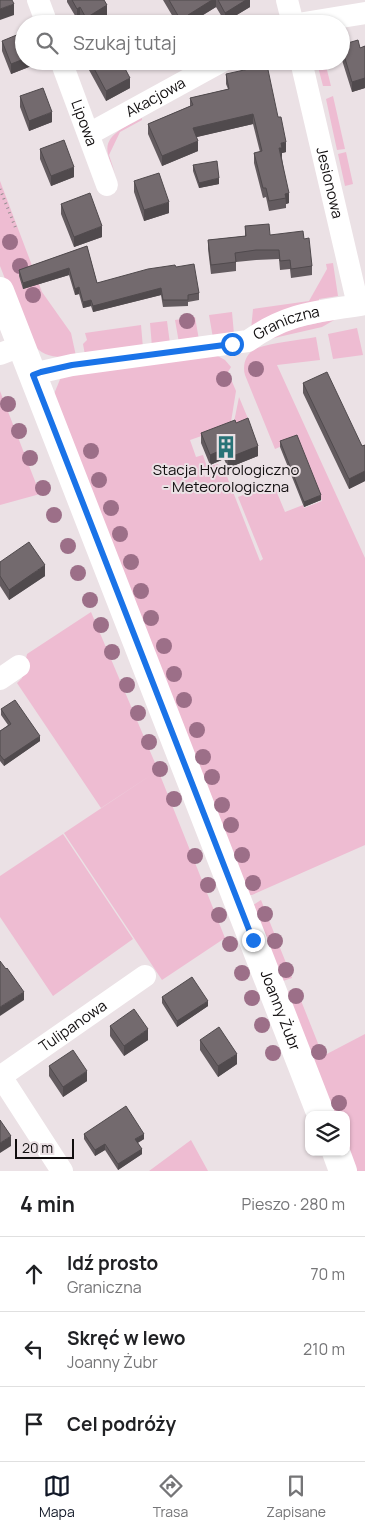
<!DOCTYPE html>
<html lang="pl">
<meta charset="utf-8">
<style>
body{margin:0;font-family:Manrope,sans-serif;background:#f6f6f6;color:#202124}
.controls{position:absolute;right:15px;bottom:15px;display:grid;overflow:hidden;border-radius:10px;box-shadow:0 1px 4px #0004}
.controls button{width:45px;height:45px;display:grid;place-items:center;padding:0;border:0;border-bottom:1px solid #e0e0e0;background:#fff;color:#202124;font:25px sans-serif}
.scale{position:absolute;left:15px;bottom:12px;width:59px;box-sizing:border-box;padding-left:5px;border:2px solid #110e0f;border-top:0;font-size:14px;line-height:18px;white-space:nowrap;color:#110e0f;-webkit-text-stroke:4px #ebe1e5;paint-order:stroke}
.stop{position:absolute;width:15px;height:15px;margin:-11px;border:4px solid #1a73e8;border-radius:50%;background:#fff}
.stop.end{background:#1a73e8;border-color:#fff;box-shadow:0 1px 5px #0008}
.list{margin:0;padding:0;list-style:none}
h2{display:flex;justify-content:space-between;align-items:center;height:65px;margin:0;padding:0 20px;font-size:21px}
h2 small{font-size:16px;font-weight:400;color:#757577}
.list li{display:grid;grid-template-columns:32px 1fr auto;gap:15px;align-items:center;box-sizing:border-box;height:75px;padding:0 20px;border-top:1px solid #e0e0e0}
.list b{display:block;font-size:19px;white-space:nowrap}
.list p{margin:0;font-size:16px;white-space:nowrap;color:#757577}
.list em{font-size:16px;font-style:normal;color:#757577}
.icon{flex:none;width:28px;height:28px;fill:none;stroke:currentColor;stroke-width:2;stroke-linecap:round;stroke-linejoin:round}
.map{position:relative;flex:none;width:365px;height:1171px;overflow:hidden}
.search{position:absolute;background:#fff;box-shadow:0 1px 4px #0004;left:15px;right:15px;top:15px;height:55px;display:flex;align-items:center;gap:12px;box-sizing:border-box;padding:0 18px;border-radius:28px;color:#757577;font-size:19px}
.sheet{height:290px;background:#fff}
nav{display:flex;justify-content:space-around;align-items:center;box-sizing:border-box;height:70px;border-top:1px solid #e0e0e0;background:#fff;font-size:14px;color:#757577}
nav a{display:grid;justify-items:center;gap:2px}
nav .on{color:#111827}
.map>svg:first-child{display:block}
.green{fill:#eebcd2}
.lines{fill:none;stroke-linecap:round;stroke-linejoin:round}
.path{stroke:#958e91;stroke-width:3;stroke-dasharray:1 4;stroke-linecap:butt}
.street{stroke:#fff;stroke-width:22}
.secondary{stroke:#fff;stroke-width:28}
.tree{fill:#9c6f88}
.wall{fill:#635b5f}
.shaded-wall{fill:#504a4d}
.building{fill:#736a6e;stroke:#504a4d}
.route{stroke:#1a73e8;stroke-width:6}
.labels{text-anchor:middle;stroke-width:4;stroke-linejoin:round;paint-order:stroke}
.street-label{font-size:15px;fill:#110e0f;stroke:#ebe1e5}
.poi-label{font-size:15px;fill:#110e0f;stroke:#ebe1e5}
</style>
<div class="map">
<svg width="365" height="1171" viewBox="0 0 365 1171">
<rect width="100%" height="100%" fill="#ebe1e5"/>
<!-- green -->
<path class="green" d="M325,62L331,86H323L317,63Z
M333,96L345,149L337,150L326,99Z
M142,118V120L120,132L109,155L115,173C113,167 109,160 108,154C103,134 128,126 142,118Z
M346,152L353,184L345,186L338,154Z
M0,181L42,292L71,333L76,356C55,358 45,358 30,342L0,266Z
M333,263L338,296L319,299V305L251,330L253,309L309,301L327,269L326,264Z
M232,312L234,334L213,338L209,315Z
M195,317L199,340L179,343L175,320Z
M336,319L322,327L261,341L271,333Z
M167,321L170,344L152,347L150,323Z
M141,325L143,348L85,355L83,344L87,340L85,333Z
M357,328L363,355L333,359L328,334Z
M316,337L320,360L277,365L365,558V845L252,895H249L54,394L61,377L216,355L225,360L231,367L228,372L236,391L230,428L213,432L190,440L196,457L203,455L207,467L202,469L205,477L213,474L210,466L218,464L221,472H224L226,474L260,561L263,559L238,497L273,483L285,512L303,505L304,508L322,501L298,439L275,449L245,375C242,365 246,352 257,348C272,343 299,340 316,337Z
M0,391L40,494L0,505Z
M239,397L249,421L233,427Z
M91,612L158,770L225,938L162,980L64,833L154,773L101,808L17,683L22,678L27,654Z
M63,834L133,939L53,996L0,917V876Z
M261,900L292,978L283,981L253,905Z
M296,988L323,1056L365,1034V1171H354L346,1151V1129L350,1127L346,1115H332L287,992Z
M191,1140L208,1171H149Z"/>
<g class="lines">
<!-- path -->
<path class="path" d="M0,189L16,229"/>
<!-- street -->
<g class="street">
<path d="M38,0L47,24"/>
<path d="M287,0L293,24"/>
<path d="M298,24L365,13"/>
<path id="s1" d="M61,61L107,185"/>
<path id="s2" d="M301,61L358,305"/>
<path id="s3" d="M89,134L222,61"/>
<path d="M0,354L21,346"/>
<path id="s4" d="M33,375L41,372L72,365L248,341C289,312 318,312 365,304"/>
<path d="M0,679L19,666"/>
<path d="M0,1075L62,1171"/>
<path id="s5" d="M0,1077L145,976"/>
</g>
<!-- secondary -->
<g class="secondary">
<path id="s6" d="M0,291L321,1115"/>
<path d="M336,1152L343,1171"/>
</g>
</g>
<!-- trees -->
<g class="tree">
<circle cx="10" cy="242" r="8"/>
<circle cx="20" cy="266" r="8"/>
<circle cx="33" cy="295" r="8"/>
<circle cx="187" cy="321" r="8"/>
<circle cx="256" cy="369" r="8"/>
<circle cx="224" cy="379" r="8"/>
<circle cx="8" cy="404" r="8"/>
<circle cx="19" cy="431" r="8"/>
<circle cx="91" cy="451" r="8"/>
<circle cx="30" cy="458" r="8"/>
<circle cx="99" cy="480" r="8"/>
<circle cx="43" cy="488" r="8"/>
<circle cx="111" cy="508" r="8"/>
<circle cx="54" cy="515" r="8"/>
<circle cx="120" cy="534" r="8"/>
<circle cx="68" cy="546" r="8"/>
<circle cx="131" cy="562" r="8"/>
<circle cx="78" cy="573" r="8"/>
<circle cx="141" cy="591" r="8"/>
<circle cx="90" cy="600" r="8"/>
<circle cx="151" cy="618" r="8"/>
<circle cx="101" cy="625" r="8"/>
<circle cx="164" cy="646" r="8"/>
<circle cx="112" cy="652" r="8"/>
<circle cx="174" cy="674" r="8"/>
<circle cx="127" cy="685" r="8"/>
<circle cx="184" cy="700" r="8"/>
<circle cx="138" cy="713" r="8"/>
<circle cx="197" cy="730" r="8"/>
<circle cx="149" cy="742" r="8"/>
<circle cx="203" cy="757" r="8"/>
<circle cx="160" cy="769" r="8"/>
<circle cx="212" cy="777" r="8"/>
<circle cx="174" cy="799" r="8"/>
<circle cx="222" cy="805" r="8"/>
<circle cx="231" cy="825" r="8"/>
<circle cx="242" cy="855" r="8"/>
<circle cx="195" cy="856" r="8"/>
<circle cx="253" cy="883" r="8"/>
<circle cx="208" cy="885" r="8"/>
<circle cx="265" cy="914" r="8"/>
<circle cx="219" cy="915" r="8"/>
<circle cx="275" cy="941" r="8"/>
<circle cx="230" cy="944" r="8"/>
<circle cx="286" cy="970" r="8"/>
<circle cx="242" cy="973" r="8"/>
<circle cx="296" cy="996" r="8"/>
<circle cx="252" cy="998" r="8"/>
<circle cx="262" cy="1025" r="8"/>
<circle cx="319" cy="1052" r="8"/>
<circle cx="273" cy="1053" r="8"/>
<circle cx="339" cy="1103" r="8"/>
</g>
<!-- wall -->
<path class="wall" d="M67,0H104L107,15L93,24H84L80,17L77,19L67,2Z
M163,0H250V7L225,22L216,7L192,22H176Z
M2,41L34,61V65L11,74L2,51Z
M341,45L360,48L365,46V88L352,92L341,57Z
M89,61H121L130,88L106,101L89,70Z
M226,74L286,152L282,153V158L289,203L286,204V208L269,211L266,197L263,198L254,163V153L260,152L253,124L196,137L198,151L162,166L148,134V124L190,106V98L228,89L226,84Z
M20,96L52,122L29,131L20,107Z
M40,149L74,177L51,186L40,159Z
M193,165L219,184L199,188L193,171Z
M134,181L169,213L144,221L134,192Z
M61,204L102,237L74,247L61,214Z
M245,226L270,235L304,239L312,266V275L291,278L290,269L280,270L279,259L256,260L236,262V271L211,274L208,249V240L245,236Z
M87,246L97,283L176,267L199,293V300L188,302V306L163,307L161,295L93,312L91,306L83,308L79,294L75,295L69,275L23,289L19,276V270Z
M303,383L362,446L365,445V481L349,489L303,393Z
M236,423L258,456L228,468L224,459L210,465L201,443V433Z
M280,441L321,500L304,507L280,447Z
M0,562L45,576L9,600L0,586Z
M1,709L40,741L4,766L0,761V731L8,725L1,715Z
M162,997L208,1006L177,1027L162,1003Z
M110,1026L148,1040L124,1056L110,1036Z
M200,1040L237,1064L218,1077L200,1050Z
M49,1066L87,1081L63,1097L49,1076Z
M84,1134L144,1139L138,1143L142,1154L118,1170L105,1150L95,1156L84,1139Z"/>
<!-- shaded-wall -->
<path class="shaded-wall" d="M212,0H216V7L188,24V15Z
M246,0H250V7L225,22V13Z
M14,4V15L0,20V9Z
M107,5V15L93,24H86V18Z
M80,7V17L77,19V9Z
M24,59V61H34V65L11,74V64Z
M130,78V88L106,101V91Z
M365,78V88L352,92V82Z
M52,112V122L29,131V121Z
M253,114V124L193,138V128Z
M198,141V151L162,166V156Z
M286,142V152L282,153V158L279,148L281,143Z
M74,167V177L51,186V176Z
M219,178V184L199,188V183Z
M289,193V203L286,204L285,194Z
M169,202V213L144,221V210Z
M102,226V237L74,247V237Z
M69,268V275L23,289V283Z
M79,287V294L75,295V289Z
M161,288V295L93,312V306Z
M91,300V306L83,308V302Z
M258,446V456L228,468V458Z
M224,449V459L210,465V455Z
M365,471V481L349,489V479Z
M321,495V500L304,507V502Z
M45,565V576L9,600V590Z
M40,736V741L4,766V760Z
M24,992V1000L0,1016V1007Z
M208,1001V1006L177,1027V1021Z
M148,1029V1040L124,1056V1046Z
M237,1054V1064L218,1077V1066Z
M87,1071V1081L63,1097V1087Z
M144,1134V1139L135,1144V1139Z
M11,1136V1146L0,1153V1143Z
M105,1144V1150L95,1156V1150Z
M142,1149V1154L118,1170V1164Z"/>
<!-- building -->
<path class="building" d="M0,0H12L14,4L0,9Z
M72,0H104L107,5L86,18L80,7L77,9Z
M169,0H212L188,15L193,24H172L180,19Z
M218,0H246L225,13Z
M122,16L126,24H107Z
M24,32V59L11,64L2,41Z
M358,40L360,48L365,46V78L352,82L341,45Z
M90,61H121L130,78L106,91Z
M267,65L278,117H281L286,142L281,143L282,148H279L289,193L285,194L286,198L269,201L266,188H263L254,153L262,151L253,114L193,128L198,141L162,156L148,124L193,105L190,98L229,89L226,74Z
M43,88L52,112L29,121L20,96Z
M64,140L74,167L51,176L40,149Z
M217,161L219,178L199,183L193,165Z
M159,173L169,202L144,210L134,181Z
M90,193L102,226L74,237L61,204Z
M269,224L270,235L303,231L304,239L309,238L312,266L291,269L290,260L280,261L279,250H256L235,253L236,262L211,265L208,240L246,236L245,226Z
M87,246L97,283L148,269L175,265L176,267L194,264L199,293L188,295V300H163L161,288L93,306L91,300L83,302L79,287L75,289L69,268L23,283L19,270Z
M327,372L362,446L365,445V471L349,479L303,383Z
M248,418L258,446L228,458L224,449L210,455L201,433L235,420L236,423Z
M297,435L321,495L304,502L280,441Z
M29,542L45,565L9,590L0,576V562Z
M15,700L40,736L4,760L0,755V731L11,724L1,709Z
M0,961L6,969L7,968L24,992L0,1007Z
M192,977L208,1001L177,1021L162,997Z
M134,1009L148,1029L124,1046L110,1026Z
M219,1027L237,1054L218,1066L200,1040Z
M73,1050L87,1071L63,1087L49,1066Z
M126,1106L144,1134L135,1139L142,1149L118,1164L105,1144L95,1150L84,1134Z
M0,1120L11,1136L0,1143Z"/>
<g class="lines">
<!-- route -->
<path class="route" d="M232,344L72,365L41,372L33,375L253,940"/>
</g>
<!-- icons -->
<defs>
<symbol id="building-bare" viewBox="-9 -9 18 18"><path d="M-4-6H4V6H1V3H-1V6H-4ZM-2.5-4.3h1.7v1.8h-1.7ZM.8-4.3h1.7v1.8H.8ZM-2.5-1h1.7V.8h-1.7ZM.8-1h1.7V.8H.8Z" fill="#287377" stroke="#ebe1e5" stroke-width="2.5" paint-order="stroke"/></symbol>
</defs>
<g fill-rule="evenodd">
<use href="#building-bare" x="210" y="431" width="32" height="32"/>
</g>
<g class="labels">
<!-- street labels -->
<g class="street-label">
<text dy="5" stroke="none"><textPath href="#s3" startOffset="76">Akacjowa</textPath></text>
<text dy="5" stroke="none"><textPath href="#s1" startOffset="66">Lipowa</textPath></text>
<text dy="5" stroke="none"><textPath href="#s2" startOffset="125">Jesionowa</textPath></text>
<text dy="5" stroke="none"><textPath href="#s4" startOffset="261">Graniczna</textPath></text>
<text dy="5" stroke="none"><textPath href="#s6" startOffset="772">Joanny Żubr</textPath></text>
<text dy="5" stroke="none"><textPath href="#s5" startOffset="89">Tulipanowa</textPath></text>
</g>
<!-- poi labels -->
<g class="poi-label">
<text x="226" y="475">Stacja Hydrologiczno<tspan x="226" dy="17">- Meteorologiczna</tspan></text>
</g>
</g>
</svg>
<div class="controls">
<button><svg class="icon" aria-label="layers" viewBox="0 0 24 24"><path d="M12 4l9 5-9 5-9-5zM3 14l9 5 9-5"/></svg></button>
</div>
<div class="scale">20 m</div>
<div class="stop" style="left:232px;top:344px"></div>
<div class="stop end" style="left:253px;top:940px"></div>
<div class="search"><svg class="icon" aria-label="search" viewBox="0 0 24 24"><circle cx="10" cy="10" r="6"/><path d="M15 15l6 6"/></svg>Szukaj tutaj</div>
</div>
<section class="sheet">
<h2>4 min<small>Pieszo · 280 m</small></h2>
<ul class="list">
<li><svg class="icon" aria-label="ahead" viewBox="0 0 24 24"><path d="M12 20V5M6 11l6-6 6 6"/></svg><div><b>Idź prosto</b><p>Graniczna</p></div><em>70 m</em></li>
<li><svg class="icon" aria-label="left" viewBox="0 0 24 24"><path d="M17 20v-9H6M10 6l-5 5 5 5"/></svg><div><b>Skręć w lewo</b><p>Joanny Żubr</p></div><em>210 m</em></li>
<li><svg class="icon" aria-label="arrive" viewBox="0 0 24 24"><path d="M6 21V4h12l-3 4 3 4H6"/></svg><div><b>Cel podróży</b></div></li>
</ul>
</section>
<nav>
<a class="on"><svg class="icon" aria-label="map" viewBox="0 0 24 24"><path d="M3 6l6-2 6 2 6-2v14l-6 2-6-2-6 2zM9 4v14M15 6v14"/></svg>Mapa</a>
<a><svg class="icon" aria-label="directions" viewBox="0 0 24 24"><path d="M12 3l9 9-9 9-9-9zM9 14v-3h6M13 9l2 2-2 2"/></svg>Trasa</a>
<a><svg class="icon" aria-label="saved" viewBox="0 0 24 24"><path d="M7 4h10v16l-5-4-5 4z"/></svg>Zapisane</a>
</nav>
